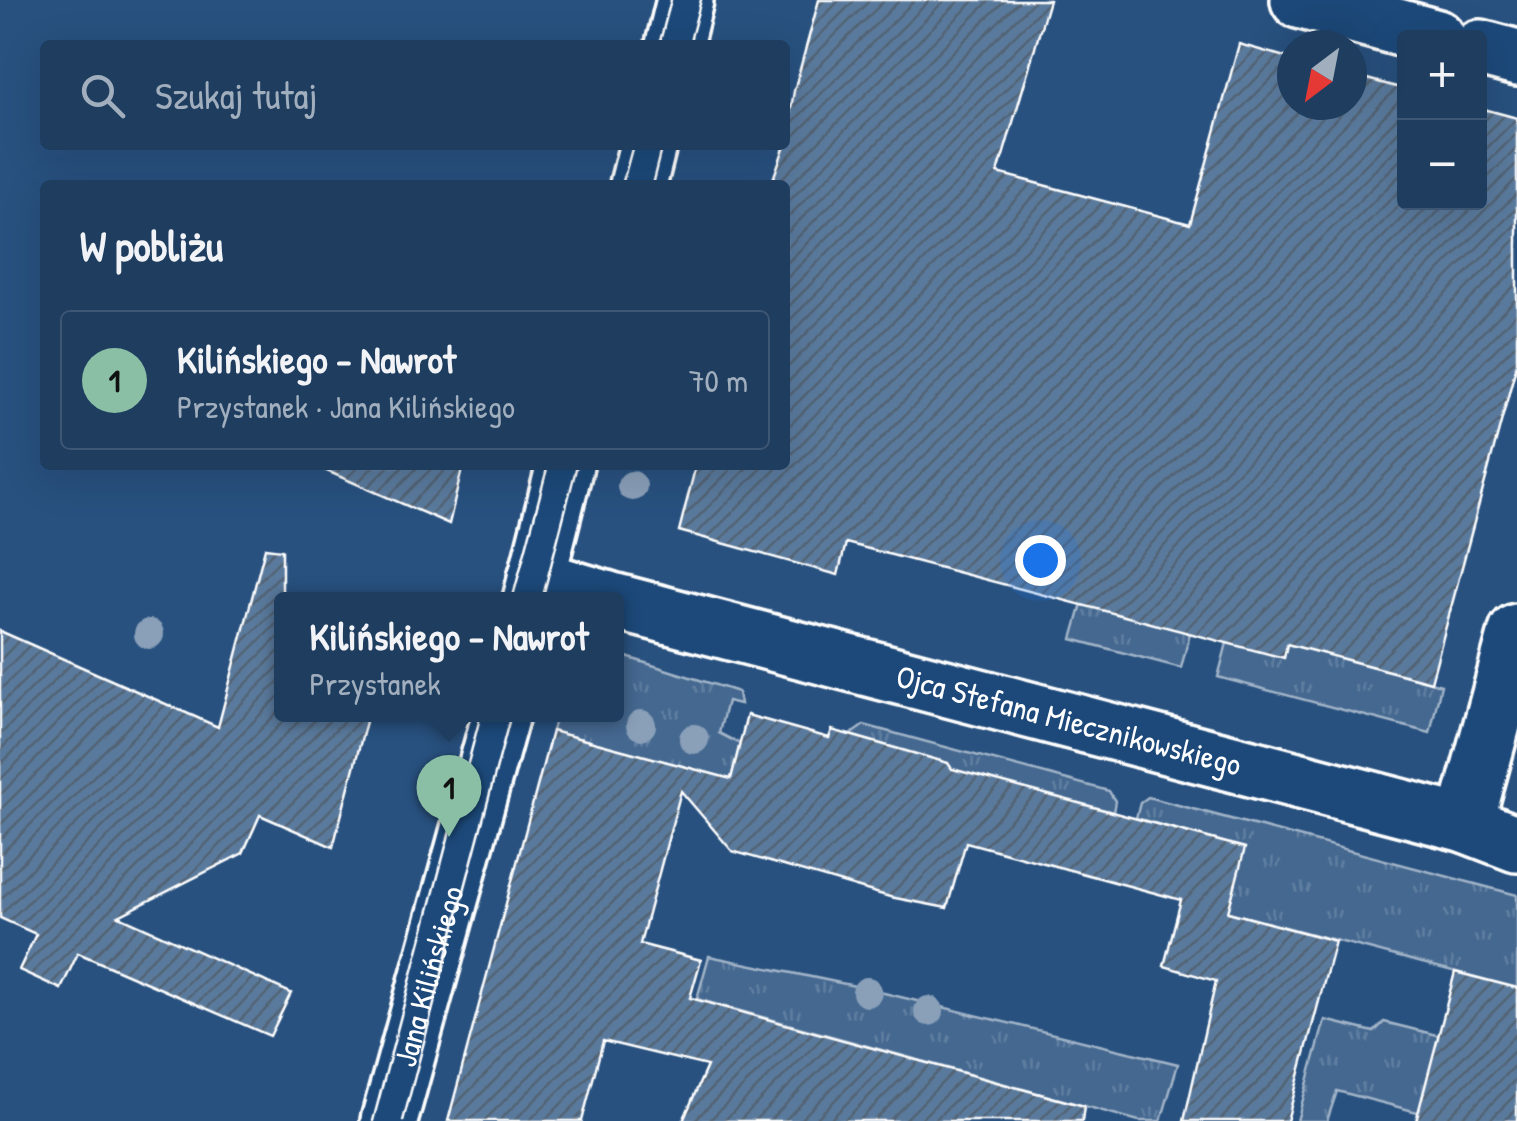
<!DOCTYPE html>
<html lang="pl">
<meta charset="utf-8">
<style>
body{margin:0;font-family:"Patrick Hand",sans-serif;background:#264465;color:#f1f3f6}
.controls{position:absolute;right:30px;top:30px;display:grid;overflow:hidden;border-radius:10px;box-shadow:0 10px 40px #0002}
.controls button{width:90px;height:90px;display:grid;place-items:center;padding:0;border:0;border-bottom:2px solid #3c5674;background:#1e3d5f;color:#f1f3f6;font:50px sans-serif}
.compass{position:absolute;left:1277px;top:30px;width:90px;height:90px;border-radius:50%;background:#1e3d5f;box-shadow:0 10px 40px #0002;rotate:212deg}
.you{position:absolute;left:1040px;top:560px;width:35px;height:35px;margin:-25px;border:8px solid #fff;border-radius:50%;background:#1a73e8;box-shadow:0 0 0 15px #1a73e833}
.badge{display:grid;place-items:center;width:65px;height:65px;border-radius:50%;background:#8abfa5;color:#111;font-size:32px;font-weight:700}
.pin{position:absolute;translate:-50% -82px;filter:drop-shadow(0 2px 5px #0008)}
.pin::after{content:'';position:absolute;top:52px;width:35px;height:30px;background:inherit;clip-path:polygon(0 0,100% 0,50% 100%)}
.popup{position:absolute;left:274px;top:592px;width:350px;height:130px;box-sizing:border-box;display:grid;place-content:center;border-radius:10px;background:#1e3d5f;filter:drop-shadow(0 2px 8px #0005);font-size:32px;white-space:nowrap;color:#a1aebd}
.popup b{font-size:38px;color:#f1f3f6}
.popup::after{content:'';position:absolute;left:50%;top:100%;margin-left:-20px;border:20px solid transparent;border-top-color:#1e3d5f}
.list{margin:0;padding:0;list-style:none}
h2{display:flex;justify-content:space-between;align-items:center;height:130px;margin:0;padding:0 40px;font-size:42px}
h2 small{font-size:32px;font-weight:400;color:#a1aebd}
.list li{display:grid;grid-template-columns:65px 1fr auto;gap:30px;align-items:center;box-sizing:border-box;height:140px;margin:0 20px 20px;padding:0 20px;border:2px solid #3c5674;border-radius:10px}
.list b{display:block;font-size:38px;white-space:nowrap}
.list p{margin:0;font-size:32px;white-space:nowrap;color:#a1aebd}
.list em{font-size:32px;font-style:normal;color:#a1aebd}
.icon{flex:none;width:55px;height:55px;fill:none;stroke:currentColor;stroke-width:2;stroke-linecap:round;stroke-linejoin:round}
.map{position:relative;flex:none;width:1517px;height:1121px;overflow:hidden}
.search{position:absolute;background:#1e3d5f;box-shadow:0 10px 40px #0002;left:40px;top:40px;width:750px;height:110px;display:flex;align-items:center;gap:25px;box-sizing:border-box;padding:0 35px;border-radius:10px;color:#a1aebd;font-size:38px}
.panel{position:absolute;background:#1e3d5f;box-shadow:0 10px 40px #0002;left:40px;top:180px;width:750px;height:290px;border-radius:10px}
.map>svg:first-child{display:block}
.grass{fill:url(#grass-tufts);stroke:#a2b4c8;stroke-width:2.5}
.building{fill:url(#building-hatch);stroke:#fff;stroke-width:2.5}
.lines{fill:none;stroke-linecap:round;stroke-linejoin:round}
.street-casing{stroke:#fff;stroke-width:62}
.secondary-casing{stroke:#fff;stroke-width:62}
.street{stroke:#1f4a7a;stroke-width:55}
.secondary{stroke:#1f4a7a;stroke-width:55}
.tram{stroke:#fff;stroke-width:2.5}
.tree{fill:#8aa0b9}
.labels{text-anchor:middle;stroke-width:10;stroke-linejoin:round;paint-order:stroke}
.street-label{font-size:32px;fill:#fff;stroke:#1f4a7a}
</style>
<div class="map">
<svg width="1517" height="1121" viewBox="0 0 1517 1121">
<defs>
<pattern id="grass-tufts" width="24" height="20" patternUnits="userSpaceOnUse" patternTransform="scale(2.5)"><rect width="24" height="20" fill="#446890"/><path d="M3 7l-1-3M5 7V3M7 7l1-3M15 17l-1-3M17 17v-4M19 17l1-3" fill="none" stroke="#607fa1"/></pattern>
<pattern id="building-hatch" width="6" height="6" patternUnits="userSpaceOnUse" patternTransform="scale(2.5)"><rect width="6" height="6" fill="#5a7a9d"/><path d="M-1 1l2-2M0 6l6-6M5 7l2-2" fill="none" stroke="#536374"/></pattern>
</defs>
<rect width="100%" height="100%" fill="#28517f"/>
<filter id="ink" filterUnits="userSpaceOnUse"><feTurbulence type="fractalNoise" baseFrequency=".01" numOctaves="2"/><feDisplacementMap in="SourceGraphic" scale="20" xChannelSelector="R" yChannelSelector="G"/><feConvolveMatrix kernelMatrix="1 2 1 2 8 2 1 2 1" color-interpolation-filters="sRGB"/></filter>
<g filter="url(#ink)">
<!-- grass -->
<path class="grass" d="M1082,604L1190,633L1181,668L1072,639Z
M1227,643L1284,657L1287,644L1441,685L1430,733L1218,677Z
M617,654L738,692L740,704L727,701L719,733L740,744L731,779L552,731L556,715L616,714Z
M864,725L1109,791L1115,801L1113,812L948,768V763L850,735Z
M1148,797L1517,895V988L1228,912L1244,848L1136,818L1140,803Z
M709,956L855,986L1178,1064L1161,1121H1139L697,999Z
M1325,1020L1374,1032L1384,1022L1517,1055L1452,1121L1337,1091L1327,1121H1297Z"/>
<!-- building -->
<path class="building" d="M819,0H1049L998,173L1190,224L1239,44L1292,59V105H1352V75L1404,89V202H1480V108L1517,118V363L1431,682L1287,644L1284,658L846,543L838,575L679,531L696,465H785V185H771L785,145L794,91Z
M313,465H463L449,524Z
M265,548L282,550V714H368L333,847L260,815L243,853L119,916L291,993L270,1036L78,953L61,989L19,970L36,934L0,918V631L218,727Z
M747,715L829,738L832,730L948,763L952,769L1245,848L1228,912L1335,941L1287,1121H1184L1216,981L1164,966L1181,900L966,842L947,908L890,897L732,851L681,791L640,944L701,960L690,998L1084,1106L1082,1121H683L707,1066L603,1041L582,1121H448L552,731L731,779Z
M1455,972L1517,988V1121H1416Z"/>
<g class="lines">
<defs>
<g id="street">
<path d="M1299,0L1437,38"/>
<path d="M1480,48L1517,58"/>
<path d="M536,578L609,600"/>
<path id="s1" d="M616,602L1465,824L1517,844"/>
<path d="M1465,824L1517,632"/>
</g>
<g id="secondary">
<path d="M674,45L685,0"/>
<path d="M638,185L648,145"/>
<path d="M531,600L565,465"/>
<path id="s2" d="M389,1121L501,714"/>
</g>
</defs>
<!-- street casing -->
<use href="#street" class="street-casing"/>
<!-- secondary casing -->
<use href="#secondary" class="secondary-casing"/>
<!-- street -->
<use href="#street" class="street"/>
<!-- secondary -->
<use href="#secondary" class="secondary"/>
<!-- tram -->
<path class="tram" d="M659,45L671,0
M689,45L701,0
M622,185L633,145
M652,185L662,145
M512,600L548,465
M542,600L577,465
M373,1121L481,714
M403,1121L511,714"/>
</g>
<!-- trees -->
<g class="tree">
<circle cx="632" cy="486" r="15"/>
<circle cx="149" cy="634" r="15"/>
<circle cx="641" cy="725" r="15"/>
<circle cx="694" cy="739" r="15"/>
<circle cx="867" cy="992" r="15"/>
<circle cx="929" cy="1011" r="15"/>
</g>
</g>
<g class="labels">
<!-- street labels -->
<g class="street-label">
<text dy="11" stroke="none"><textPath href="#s1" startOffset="468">Ojca Stefana Miecznikowskiego</textPath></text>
<text dy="11" stroke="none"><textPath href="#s2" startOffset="150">Jana Kilińskiego</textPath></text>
</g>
</g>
</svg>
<div class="controls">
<button>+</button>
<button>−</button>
</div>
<svg class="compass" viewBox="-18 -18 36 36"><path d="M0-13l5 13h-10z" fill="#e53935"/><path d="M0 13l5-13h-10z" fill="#a1aebd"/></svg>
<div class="you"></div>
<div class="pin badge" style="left:449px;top:837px">1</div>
<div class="popup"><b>Kilińskiego - Nawrot</b>Przystanek</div>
<div class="search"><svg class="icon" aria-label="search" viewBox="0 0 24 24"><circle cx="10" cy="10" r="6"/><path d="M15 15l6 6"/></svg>Szukaj tutaj</div>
<section class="panel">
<h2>W pobliżu<small></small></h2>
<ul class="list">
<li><span class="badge">1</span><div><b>Kilińskiego - Nawrot</b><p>Przystanek · Jana Kilińskiego</p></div><em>70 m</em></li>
</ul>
</section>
</div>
